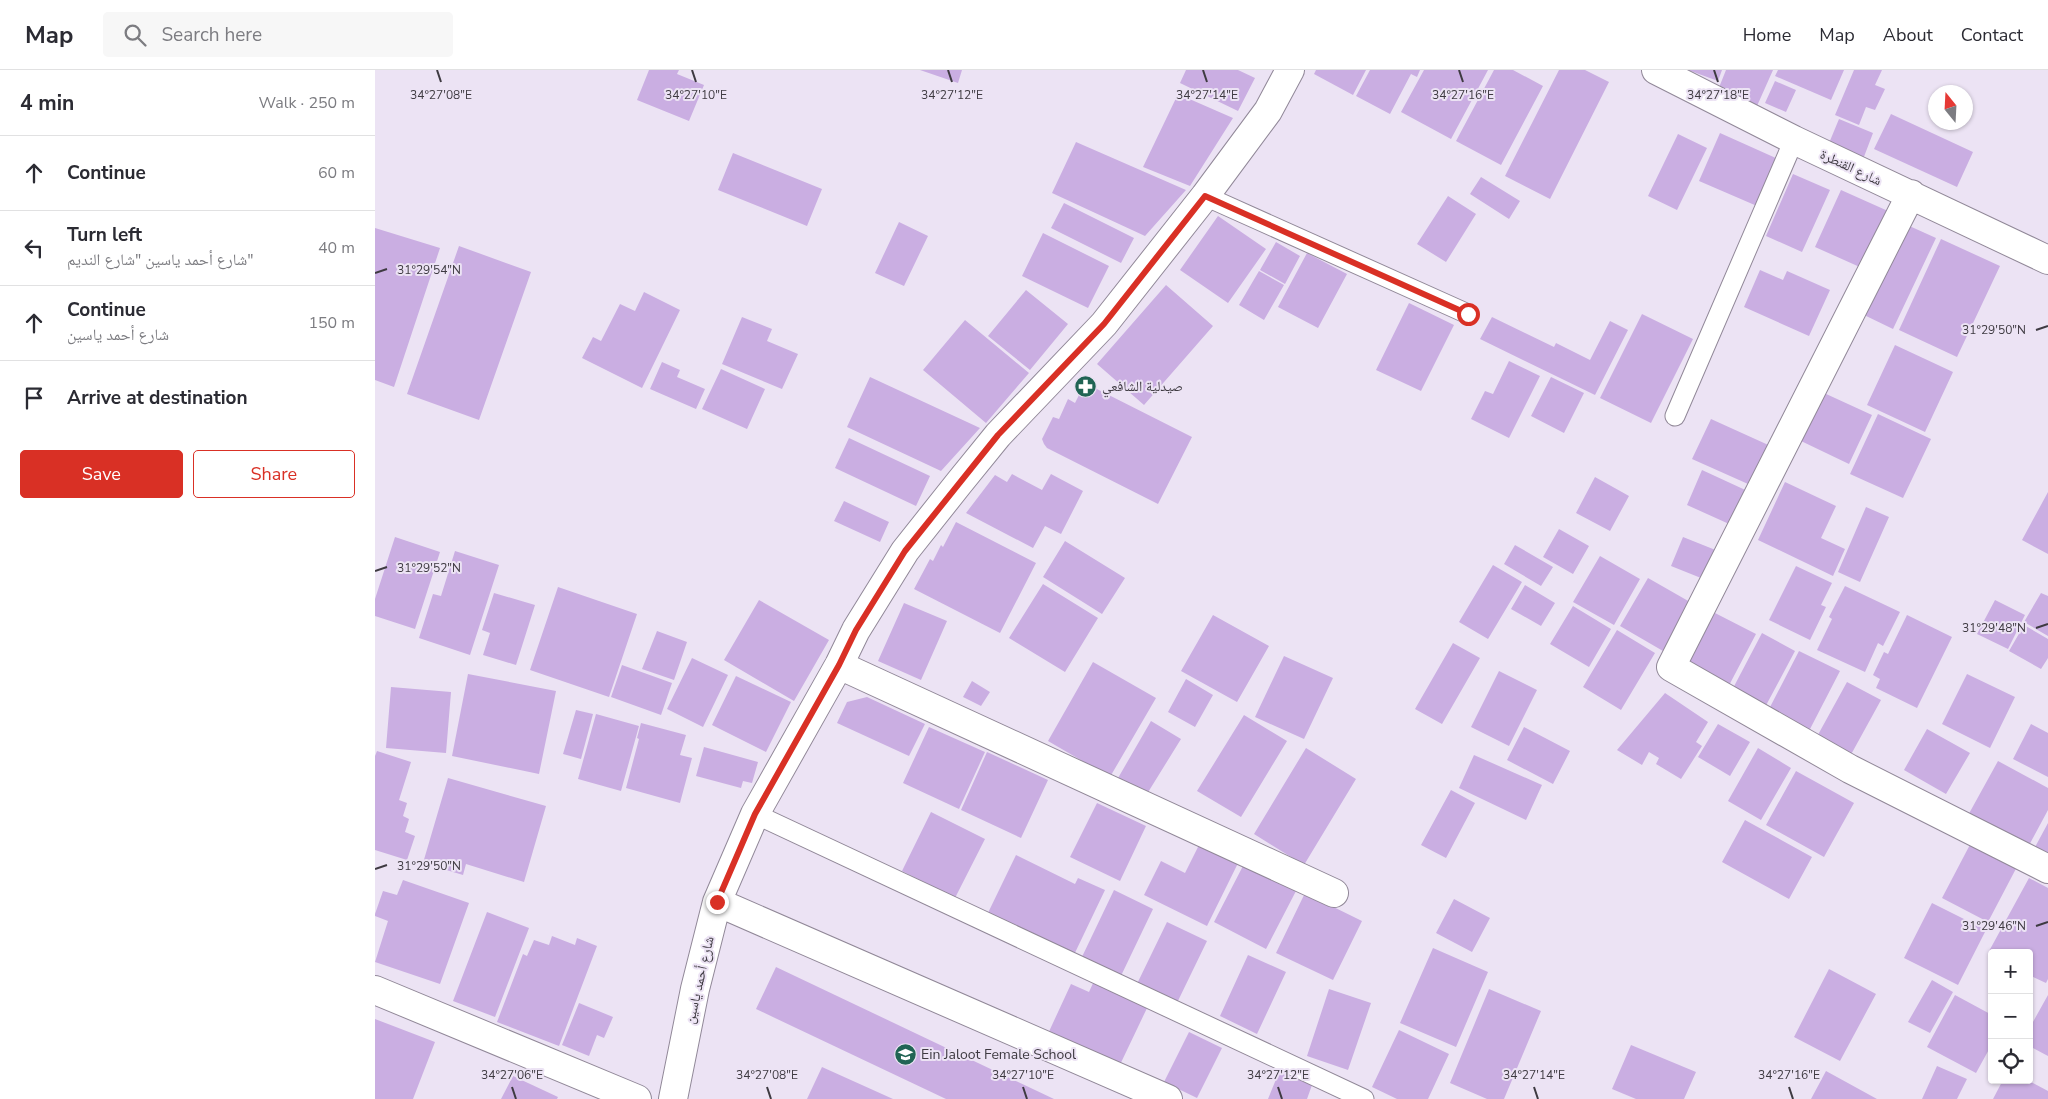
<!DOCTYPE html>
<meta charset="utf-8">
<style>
body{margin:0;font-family:"Nunito Sans","Noto Naskh Arabic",sans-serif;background:#f7f7f7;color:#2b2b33}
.controls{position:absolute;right:15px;bottom:15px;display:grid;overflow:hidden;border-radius:5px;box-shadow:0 1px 4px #0004}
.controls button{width:45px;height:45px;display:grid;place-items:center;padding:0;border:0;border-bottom:1px solid #e1e1e2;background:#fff;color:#2b2b33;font:25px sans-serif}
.compass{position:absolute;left:1553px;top:15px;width:45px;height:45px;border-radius:50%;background:#fff;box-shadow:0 1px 4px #0004;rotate:342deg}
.stop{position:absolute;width:15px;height:15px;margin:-11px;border:4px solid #d93025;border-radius:50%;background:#fff}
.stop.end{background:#d93025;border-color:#fff;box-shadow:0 1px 5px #0008}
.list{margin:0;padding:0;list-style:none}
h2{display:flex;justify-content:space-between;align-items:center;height:65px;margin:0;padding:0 20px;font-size:21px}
h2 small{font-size:16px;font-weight:400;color:#7c7c81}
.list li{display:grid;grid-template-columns:32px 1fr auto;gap:15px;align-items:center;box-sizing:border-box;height:75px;padding:0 20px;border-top:1px solid #e1e1e2}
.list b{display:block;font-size:19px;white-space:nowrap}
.list p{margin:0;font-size:16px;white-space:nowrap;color:#7c7c81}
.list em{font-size:16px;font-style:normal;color:#7c7c81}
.actions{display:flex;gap:10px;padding:15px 20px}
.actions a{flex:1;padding:11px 0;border:1px solid #d93025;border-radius:5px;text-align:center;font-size:18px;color:#d93025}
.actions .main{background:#d93025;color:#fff}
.icon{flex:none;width:28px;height:28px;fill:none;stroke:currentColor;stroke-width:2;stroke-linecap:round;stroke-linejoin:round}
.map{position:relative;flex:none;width:1673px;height:1029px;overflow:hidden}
header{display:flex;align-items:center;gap:30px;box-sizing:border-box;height:70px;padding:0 25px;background:#fff;border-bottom:1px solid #e1e1e2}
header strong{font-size:24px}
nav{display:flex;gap:28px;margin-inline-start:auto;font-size:18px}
.search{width:350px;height:45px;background:#f7f7f7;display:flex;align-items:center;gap:12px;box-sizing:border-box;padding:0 18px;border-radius:5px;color:#7c7c81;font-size:19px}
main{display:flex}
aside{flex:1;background:#fff}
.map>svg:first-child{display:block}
.building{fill:#caaee2}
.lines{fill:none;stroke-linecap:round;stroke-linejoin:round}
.service-casing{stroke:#918898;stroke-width:21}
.minor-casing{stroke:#918898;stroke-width:30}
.service{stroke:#fff;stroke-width:19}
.minor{stroke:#fff;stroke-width:28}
.route{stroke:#d93025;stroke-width:6}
.ticks{fill:none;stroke:#3e3a41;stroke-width:2}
.labels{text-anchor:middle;stroke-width:4;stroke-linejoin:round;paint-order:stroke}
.street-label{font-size:14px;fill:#3e3a41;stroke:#ece3f4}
.poi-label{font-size:14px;fill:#3e3a41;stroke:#ece3f4;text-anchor:start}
.ticks-label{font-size:12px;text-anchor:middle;fill:#3e3a41;stroke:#ece3f4;stroke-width:4;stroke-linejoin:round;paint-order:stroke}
</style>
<header>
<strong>Map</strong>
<div class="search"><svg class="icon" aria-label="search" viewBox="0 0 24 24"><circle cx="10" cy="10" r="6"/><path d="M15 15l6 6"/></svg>Search here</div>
<nav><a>Home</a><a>Map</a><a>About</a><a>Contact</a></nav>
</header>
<main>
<aside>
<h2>4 min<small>Walk · 250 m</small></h2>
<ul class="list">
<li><svg class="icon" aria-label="ahead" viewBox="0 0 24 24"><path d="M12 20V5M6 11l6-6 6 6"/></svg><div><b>Continue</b></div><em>60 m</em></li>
<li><svg class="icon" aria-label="left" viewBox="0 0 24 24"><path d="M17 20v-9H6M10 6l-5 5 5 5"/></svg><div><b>Turn left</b><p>شارع أحمد ياسين &quot;شارع النديم&quot;</p></div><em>40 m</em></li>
<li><svg class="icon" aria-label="ahead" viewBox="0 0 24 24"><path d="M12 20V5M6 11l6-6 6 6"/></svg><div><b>Continue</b><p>شارع أحمد ياسين</p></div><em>150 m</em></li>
<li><svg class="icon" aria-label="arrive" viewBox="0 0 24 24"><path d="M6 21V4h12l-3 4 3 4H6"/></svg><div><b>Arrive at destination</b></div></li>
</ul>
<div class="actions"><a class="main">Save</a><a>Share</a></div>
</aside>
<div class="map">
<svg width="1673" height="1029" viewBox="0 0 1673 1029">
<rect width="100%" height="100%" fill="#ece3f4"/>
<!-- building -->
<path class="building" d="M274,0H304L302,4L329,15L314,51L262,30Z
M545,0H587L583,13Z
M811,0H863L880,8L863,41L805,13Z
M941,0H991L978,25L939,4Z
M995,0H1045L1042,7L1036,4L1015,44L981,26Z
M1049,0H1113L1076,69L1026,42Z
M1119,0H1138L1168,16L1126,95L1081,71Z
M1184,0H1210L1234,12L1175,129L1130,106Z
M1313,0H1347L1343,11Z
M1351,0H1398L1382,36L1343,20Z
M1403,0H1469L1456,30L1400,6Z
M1479,0H1507L1500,15L1510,19L1500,40L1491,37L1484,55L1460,45Z
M1400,11L1421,20L1411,42L1390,33Z
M803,24L858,48L815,116L768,97Z
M1516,44L1598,82L1582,117L1499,79Z
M1464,49L1498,63L1487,92L1452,78Z
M1345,63L1403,89L1382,136L1324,111Z
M1303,64L1332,78L1302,140L1273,126Z
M701,72L811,120L770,166L677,123Z
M358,83L447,119L432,156L343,120Z
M1418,104L1455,120L1427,182L1391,166Z
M1106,107L1145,131L1134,149L1095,124Z
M1466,120L1513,141L1487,198L1440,177Z
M1073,126L1101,144L1071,192L1042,174Z
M689,133L759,168L746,193L676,158Z
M843,146L891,179L853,233L805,200Z
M524,152L553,166L529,216L500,203Z
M1530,154L1561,168L1518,259L1487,244Z
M0,158L65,178L19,317L0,310Z
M668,163L734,196L713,238L647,206Z
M1566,169L1625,196L1582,287L1524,260Z
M901,172L925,186L910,214L885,200Z
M84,176L156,202L104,350L32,324Z
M932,183L972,204L943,258L903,237Z
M1385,200L1408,210L1412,201L1455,220L1434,266L1369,237Z
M884,201L909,215L889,250L864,235Z
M791,215L838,256L769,335L722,294Z
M651,220L693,254L655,300L613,266Z
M269,222L305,240L267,318L207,288L218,267L226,271L245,234L260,241Z
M1034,233L1079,255L1046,321L1001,300Z
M1267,244L1318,269L1276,353L1225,328Z
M367,247L397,259L392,271L423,284L407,319L347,294Z
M1117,247L1179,277L1181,273L1215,290L1235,251L1253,260L1220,325L1105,269Z
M590,250L654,303L611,353L548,300Z
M1520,275L1578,302L1550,362L1492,335Z
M1134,291L1165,306L1134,368L1096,349L1110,321L1118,324Z
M287,292L305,300L302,307L330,319L321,339L275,319Z
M346,299L390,319L372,359L327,339Z
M495,307L605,358L566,401L472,357Z
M1176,307L1209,323L1189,363L1156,346Z
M710,313L817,367L783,434L672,378L669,374L667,369L678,347L684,349L693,329L700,333Z
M1449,323L1497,345L1474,394L1426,371Z
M1503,344L1556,369L1528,428L1475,404Z
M1336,349L1400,378L1382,418L1317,389Z
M474,368L555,406L541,436L460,398Z
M1327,400L1379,424L1363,458L1312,435Z
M637,404L667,420L676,404L708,421L686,464L670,456L658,478L591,443L620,405L632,412Z
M1220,407L1254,426L1235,461L1201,443Z
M1410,412L1461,436L1446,468L1470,479L1458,506L1383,470Z
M1673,422V484L1647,470Z
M469,431L514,452L505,472L459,451Z
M1491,437L1514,447L1485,512L1463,502Z
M581,452L661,493L625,563L539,519L555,489L558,491L566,475L568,477Z
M1184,459L1214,476L1198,504L1168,487Z
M20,467L65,482L40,559L0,546V529Z
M1308,467L1343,481L1331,510L1296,496Z
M690,471L750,508L727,544L668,507Z
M1140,475L1178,497L1166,516L1129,494Z
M80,481L124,495L95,585L44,568L58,524L66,526Z
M1225,486L1265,509L1239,555L1198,532Z
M1118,495L1147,512L1113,569L1084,552Z
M1421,496L1457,513L1446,535L1451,537L1435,570L1394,550Z
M1273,508L1315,532L1288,581L1245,556Z
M668,514L723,548L690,602L634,568Z
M1150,515L1180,533L1166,556L1136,539Z
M1470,516L1525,542L1508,576L1503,573L1490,602L1442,580L1457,549L1454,547Z
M183,517L262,544L234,627L155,600Z
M119,523L160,535L141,595L108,585L115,563L107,560Z
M1666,523L1673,526V566L1649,552Z
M384,530L454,570L419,631L349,590Z
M1620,530L1650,545L1633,579L1602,564Z
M529,533L572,551L546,610L503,591Z
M1198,536L1236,559L1214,597L1175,574Z
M1340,543L1381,564L1350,623L1308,601Z
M838,545L894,576L862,632L806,601Z
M1532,545L1577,567L1542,638L1501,618L1505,609L1498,605L1509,582L1513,584Z
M1649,555L1673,569V588L1666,599L1634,581Z
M1242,560L1280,583L1246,640L1208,617Z
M282,561L312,572L299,610L267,599Z
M1387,563L1420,581L1388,641L1355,624Z
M1078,573L1105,588L1067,654L1040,639Z
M1424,581L1465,601L1434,661L1393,641Z
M909,586L958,608L929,669L880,647Z
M317,588L353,605L328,657L292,639Z
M718,592L781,628L735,707L673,671Z
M247,595L297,613L286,645L236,627Z
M1124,601L1162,620L1134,676L1096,657Z
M93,604L181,621L164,704L77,686Z
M1592,604L1640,627L1615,678L1567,654Z
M361,606L416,632L391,682L337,655Z
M811,609L838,625L820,657L793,642Z
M597,611L615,622L606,636L588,627Z
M1472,612L1506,630L1473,690L1439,672Z
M16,617L76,622L71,683L11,678Z
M1290,623L1333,652L1321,672L1327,676L1306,709L1281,694L1284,688L1274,682L1267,695L1242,680Z
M492,627L550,654L534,686L462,653L472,632Z
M201,640L218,644L206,689L188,684Z
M221,644L264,656L246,721L203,709Z
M869,645L912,671L866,747L822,721Z
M776,651L806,669L767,732L739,715Z
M266,653L311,665L305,685L317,688L305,733L251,718L264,669L262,668Z
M1343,654L1375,672L1355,706L1323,687Z
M1656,654L1673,663V707L1638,689Z
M554,657L610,682L584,739L528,713Z
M1149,657L1195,681L1178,714L1132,690Z
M1552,659L1595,683L1571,724L1529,700Z
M329,677L383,692L377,713L368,711L366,718L321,706Z
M931,678L981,709L929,795L879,764Z
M1383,678L1416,698L1386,750L1353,731Z
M2,681L36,692L24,730L32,733L28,746L34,749L30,762L40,766L32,790L0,780V686Z
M612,682L673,710L646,768L586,740Z
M1099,685L1167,715L1151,750L1084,718Z
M1623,691L1673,718V740L1651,781L1591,749Z
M1421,701L1479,733L1449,787L1391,755Z
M73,708L171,736L149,812L91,794L88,805L48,793Z
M1076,720L1100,733L1071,788L1046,775Z
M722,733L771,756L745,811L695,787Z
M556,742L610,769L580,828L527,801Z
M1370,750L1437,787L1414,829L1347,792Z
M1673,753V787L1659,779Z
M829,765L868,783L832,856L769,825L786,791L810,803Z
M1599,767L1645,791L1613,852L1567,828Z
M641,785L700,814L703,808L730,820L697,889L611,847Z
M869,794L921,821L891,879L839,852Z
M1654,808L1673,818V909L1671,913L1654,905V883H1617V885L1613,883Z
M28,810L94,833L65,914L0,892L13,851L0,846V844L8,821L22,825Z
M739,820L778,839L744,910L705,891Z
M930,823L987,851L958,910L901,883Z
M1079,829L1115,848L1097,882L1061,863Z
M1557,833L1611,860L1583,915L1529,888Z
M112,842L154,858L120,947L78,931Z
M792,852L832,871L800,937L760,918Z
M177,866L200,875L202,868L222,876L184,976L122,952L148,884L152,886L159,870L174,875Z
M1058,878L1113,902L1081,977L1025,953Z
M873,885L911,902L882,964L845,946Z
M401,897L679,1029H571L381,939Z
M1454,899L1501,924L1465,991L1419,967Z
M1557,910L1578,922L1555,963L1533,952Z
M719,911L773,936L742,1001L671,968L696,914L714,922Z
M954,919L996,933L973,1000L932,986Z
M1114,919L1166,941L1129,1029H1112L1075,1013Z
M1580,925L1617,945V974L1601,1003L1552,977Z
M1673,925V986L1654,976V959Z
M204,933L238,947L229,968L222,965L214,986L187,975Z
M0,949L60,972L38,1029H0Z
M1024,960L1074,984L1053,1029H1022L997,1017Z
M814,962L847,978L822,1028L789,1012Z
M1256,975L1321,1002L1309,1029H1261L1237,1019Z
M1562,996L1592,1009L1582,1029H1547Z
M447,997L518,1029H432Z
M1451,1001L1502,1029H1436Z
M904,1002L937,1015L932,1029H893Z
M138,1006L183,1027L182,1029H126Z
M1628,1010H1652L1673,1021V1029H1618Z"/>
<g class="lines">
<defs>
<path id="service" d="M830,126L1093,244
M1300,346L1419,70
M380,744L989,1029"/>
<path id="minor" d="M1281,0L1419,70L1673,190
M1536,124L1296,597L1475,699L1673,799
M464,595L959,823
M342,832L793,1029
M0,920L262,1029
M298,1029L320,919L342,832L380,744L464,595L481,560L530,481L584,413L623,365L729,254L830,126L893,41L915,0"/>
</defs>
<!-- service casing -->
<use href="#service" class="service-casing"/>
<!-- minor casing -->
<use href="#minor" class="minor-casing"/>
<!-- service -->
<use href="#service" class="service"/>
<!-- minor -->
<use href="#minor" class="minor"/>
</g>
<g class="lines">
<!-- route -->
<path class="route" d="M342,832L380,744L464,595L481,560L530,481L623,365L729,254L830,126L1093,244"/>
</g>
<!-- ticks -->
<path class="ticks" d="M62,0L66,12M317,0L321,12M573,0L577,12M828,0L832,12M1084,0L1088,12M1339,0L1343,12M0,203L12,199M1661,260L1673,256M0,501L12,497M1661,558L1673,554M0,799L12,795M1661,856L1673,852M137,1017L141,1029M392,1017L396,1029M648,1017L652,1029M903,1017L907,1029M1159,1017L1163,1029M1414,1017L1418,1029"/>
<!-- icons -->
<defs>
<symbol id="pharmacy-disc" viewBox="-11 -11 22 22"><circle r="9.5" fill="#206454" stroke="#ece3f4"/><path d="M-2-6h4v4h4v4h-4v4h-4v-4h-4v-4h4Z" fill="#fff"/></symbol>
<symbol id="school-disc" viewBox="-11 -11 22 22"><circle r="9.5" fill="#206454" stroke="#ece3f4"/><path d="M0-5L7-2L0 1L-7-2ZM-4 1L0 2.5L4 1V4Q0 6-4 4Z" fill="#fff"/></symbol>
</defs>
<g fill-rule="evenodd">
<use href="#pharmacy-disc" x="698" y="304" width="25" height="25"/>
<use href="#school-disc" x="518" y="972" width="25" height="25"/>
</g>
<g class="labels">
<!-- street labels -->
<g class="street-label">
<text transform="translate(1476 97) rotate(25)" y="5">شارع القنطرة</text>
<text transform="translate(324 910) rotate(-77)" y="5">شارع أحمد ياسين</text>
</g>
<!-- poi labels -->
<g class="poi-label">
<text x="727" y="321">صيدلية الشافعي</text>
<text x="546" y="989">Ein Jaloot Female School</text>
</g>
</g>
<g class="ticks-label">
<text x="66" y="29">34°27'08"E</text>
<text x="321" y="29">34°27'10"E</text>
<text x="577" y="29">34°27'12"E</text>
<text x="832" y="29">34°27'14"E</text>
<text x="1088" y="29">34°27'16"E</text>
<text x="1343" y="29">34°27'18"E</text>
<text x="54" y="204">31°29'54"N</text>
<text x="1619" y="264">31°29'50"N</text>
<text x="54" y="502">31°29'52"N</text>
<text x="1619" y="562">31°29'48"N</text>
<text x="54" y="800">31°29'50"N</text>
<text x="1619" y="860">31°29'46"N</text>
<text x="137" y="1009">34°27'06"E</text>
<text x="392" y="1009">34°27'08"E</text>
<text x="648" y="1009">34°27'10"E</text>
<text x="903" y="1009">34°27'12"E</text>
<text x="1159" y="1009">34°27'14"E</text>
<text x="1414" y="1009">34°27'16"E</text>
</g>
</svg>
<div class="controls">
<button>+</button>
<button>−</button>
<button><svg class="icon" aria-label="locate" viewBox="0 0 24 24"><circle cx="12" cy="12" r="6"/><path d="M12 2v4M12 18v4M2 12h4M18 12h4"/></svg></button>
</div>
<svg class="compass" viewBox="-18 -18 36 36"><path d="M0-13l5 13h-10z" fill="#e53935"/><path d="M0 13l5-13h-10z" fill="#7c7c81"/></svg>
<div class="stop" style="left:1093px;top:244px"></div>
<div class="stop end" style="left:342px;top:832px"></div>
</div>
</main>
